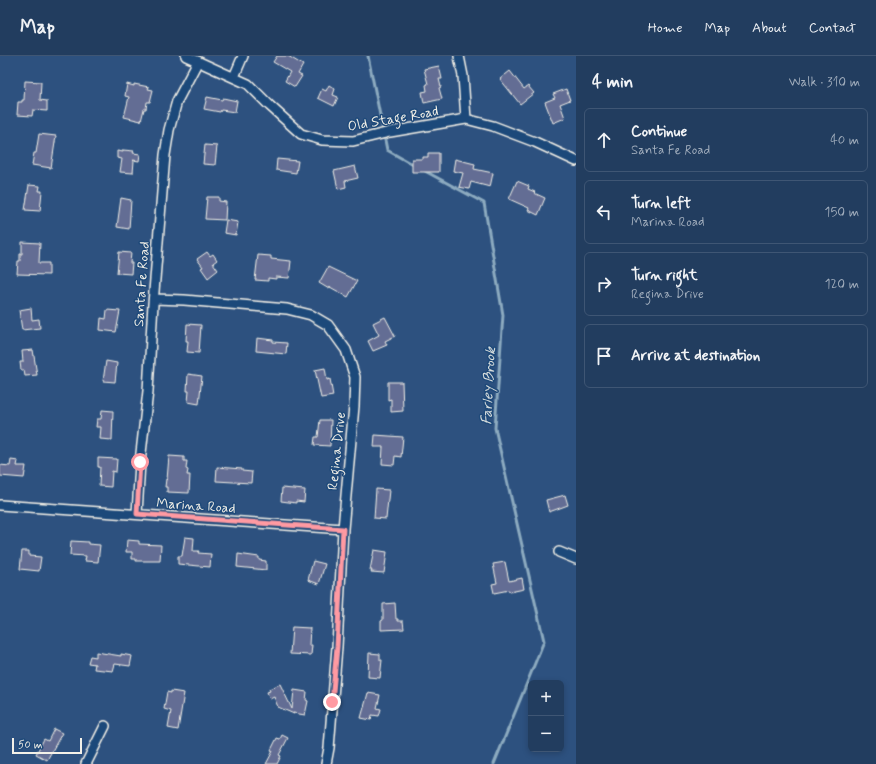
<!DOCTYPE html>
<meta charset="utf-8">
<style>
body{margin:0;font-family:Mynerve,sans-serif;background:#2a4465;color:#f1f3f6}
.controls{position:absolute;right:12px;bottom:12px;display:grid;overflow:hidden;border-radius:6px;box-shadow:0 2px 6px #0003}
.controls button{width:36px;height:36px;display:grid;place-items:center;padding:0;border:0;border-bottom:1px solid #3f5674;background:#223d5f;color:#f1f3f6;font:20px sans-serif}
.scale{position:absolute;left:12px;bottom:10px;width:70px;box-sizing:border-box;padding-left:4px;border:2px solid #f4f1e8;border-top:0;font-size:11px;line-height:14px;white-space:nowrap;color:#f4f1e8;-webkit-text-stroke:3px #1f4a7a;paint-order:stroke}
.stop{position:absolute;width:12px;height:12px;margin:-9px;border:3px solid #ff9aa2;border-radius:50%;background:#fff}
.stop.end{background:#ff9aa2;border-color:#fff;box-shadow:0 1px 4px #0008}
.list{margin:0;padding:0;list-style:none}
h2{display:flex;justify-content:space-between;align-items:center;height:52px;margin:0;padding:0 16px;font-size:17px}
h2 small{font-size:13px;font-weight:400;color:#a2aebd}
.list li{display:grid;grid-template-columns:26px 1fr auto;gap:12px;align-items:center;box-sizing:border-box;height:64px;margin:0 8px 8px;padding:0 8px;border:1px solid #3f5674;border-radius:6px}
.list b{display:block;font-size:15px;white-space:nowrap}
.list p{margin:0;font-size:13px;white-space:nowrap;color:#a2aebd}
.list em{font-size:13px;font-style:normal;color:#a2aebd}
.icon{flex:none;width:22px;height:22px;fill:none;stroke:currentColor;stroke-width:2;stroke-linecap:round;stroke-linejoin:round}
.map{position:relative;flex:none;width:576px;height:708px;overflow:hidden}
header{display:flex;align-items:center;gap:24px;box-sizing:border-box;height:56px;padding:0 20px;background:#223d5f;border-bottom:1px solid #3f5674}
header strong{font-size:19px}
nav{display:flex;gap:22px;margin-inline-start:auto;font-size:14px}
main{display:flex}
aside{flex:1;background:#223d5f}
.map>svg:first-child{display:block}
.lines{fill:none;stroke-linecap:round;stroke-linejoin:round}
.stream{stroke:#8dabc0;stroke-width:3}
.building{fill:#646d94;stroke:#f4f1e8}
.street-casing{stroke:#f4f1e8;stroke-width:12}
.street{stroke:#1f4a7a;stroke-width:9}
.route{stroke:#ff9aa2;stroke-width:5}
.labels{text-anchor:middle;stroke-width:3;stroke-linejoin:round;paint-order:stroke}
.street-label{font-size:14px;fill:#f4f1e8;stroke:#1f4a7a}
.water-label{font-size:15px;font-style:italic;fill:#dadfde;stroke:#1f4a7a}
</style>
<header>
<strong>Map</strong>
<nav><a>Home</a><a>Map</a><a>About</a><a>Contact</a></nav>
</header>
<main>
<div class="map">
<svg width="576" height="708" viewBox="0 0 576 708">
<rect width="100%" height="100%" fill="#2d517f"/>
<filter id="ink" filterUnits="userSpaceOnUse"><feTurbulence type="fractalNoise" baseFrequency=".025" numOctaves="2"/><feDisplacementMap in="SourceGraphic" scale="8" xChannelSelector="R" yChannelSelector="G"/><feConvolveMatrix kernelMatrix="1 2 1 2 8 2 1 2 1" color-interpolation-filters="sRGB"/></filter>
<g filter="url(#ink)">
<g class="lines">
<!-- stream -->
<path class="stream" d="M368,0L387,94L415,110
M423,114L484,147L503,259L495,372L544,585L494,708"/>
</g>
<!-- building -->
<path class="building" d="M277,0H288L303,9L298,18L302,20L295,31L285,25L290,16L273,6Z
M439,10L442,23H439L441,31L439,32L442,43L424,47L422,36L427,35L426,29L428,28L424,13Z
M510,15L524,33L528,30L534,37L520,48L500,23Z
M25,25L41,26L40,44L47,45V55L33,54L32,60L17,59L18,46H22V44H24Z
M127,28L134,30V28L149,31L148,33L153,34L150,46H147L146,53H144L141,65L124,61L129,41L125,40Z
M329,29L335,33L333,39L338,41L334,50L318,42L322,33L326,35Z
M566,33L570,44L560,48L565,62L553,67L545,46L555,42L553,38Z
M207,41L222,44L223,42L237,45L235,56L221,54L220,56L204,53Z
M39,78L56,80L51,112L32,109L34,97H36Z
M205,89L217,90L215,109L203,108Z
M123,94L134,95L133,97L140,98L139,105L133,104L134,105L133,117L120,116L122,103L117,102V95L123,96Z
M428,97H439V116H412V103H423V101H428Z
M277,103L298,105L296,117L276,114Z
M455,103L475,108L474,113L493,117L490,131L471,126L469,133L459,131L463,117L453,115Z
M355,110L358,122L345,125L346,131L338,133L334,115Z
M517,125L529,130L528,133L535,136L534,137L545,142L538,159L528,154L529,152L509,143Z
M29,129L40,130L39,135H42L40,155L25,154Z
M207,141H219V145L226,146L225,164L205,163Z
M121,142L131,144L129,173L117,171Z
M226,164L238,166L236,179L224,177Z
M22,186L40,187L39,207H49V219L17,218L18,205H20V198H22Z
M119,196L131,197L130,207H132L131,218L117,217Z
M207,196L210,200L213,198L217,204L213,207L218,214L208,222L201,212L203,211L197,203Z
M258,199L271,200V203L291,205L289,222L276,221V223L268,222V225L255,224Z
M328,211L357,225L348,241L330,231L329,233L319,227Z
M31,252L32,264L39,263L40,272L22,274L19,254Z
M107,254L120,255L116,276L100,274L101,262L106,263Z
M385,261L395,280L385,285L387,289L373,295L368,285L379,279L373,267Z
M187,268L201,269L199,297L187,296L188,285H186Z
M257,282L273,284V286L287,287L286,298L256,295Z
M33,294L37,319L25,320L24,314H21L20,306H23L22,295Z
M106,305L117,307L115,326L103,325Z
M325,312L327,324L330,323L333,340L321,342L315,314Z
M188,318L202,320L199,348L188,346L189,335H187Z
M388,326H402L403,355L391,356V343L388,344Z
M102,354L113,355L112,384L100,383L101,371H96L97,363H101Z
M320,364H331L330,390L314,389L315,381H318Z
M375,379L403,381L401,401L395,400L394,409L382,408L383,391H374Z
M169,400L184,401V405H187L186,413L188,414L187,419H190L189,437L167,436V431H165L166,423L167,424Z
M98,402L117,403L116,416L112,415L111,431L99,430L100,411H98Z
M11,404L18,405L17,410H26L24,422L0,420V409L10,410Z
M217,411L242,413V415L252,416L251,427L216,425Z
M282,432L305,434L304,446L296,445V447L281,445Z
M376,433L389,434L386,463L374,462Z
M565,439L568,449L549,456L546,444Z
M185,481L194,482L193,495H199L198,497L211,498L210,511L178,508V500H182Z
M127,484L139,485V488L161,489L160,505H136V503H132V496H126Z
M71,485L88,486V488L100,489L98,506L85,505L86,500L70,499Z
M374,494L387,496L384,517L371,516L372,514H370Z
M22,495H29V500L41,501L39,515L20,513Z
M238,498L259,501V504L266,505V514L237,511Z
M313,505L325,508L319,528L308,524Z
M505,506L509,525L522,522L524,533L510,536L509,534L494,537L492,528L497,527L493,508Z
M395,547L396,563H398V565H403L404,573L381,574V565L383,564V548Z
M292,571L310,572L309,589H312L311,599L290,598Z
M96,596L121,600V598L132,600L130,610L115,608L113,615L94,613L95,608L88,607L90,600L96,601Z
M369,597L380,598V604H382L380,622L368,621Z
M280,628L292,653L294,634L307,636L306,644L308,645L305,659L293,657L294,658L278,651L274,641L270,643L267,636L270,635L269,633Z
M171,635L184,637L178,674L168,672L171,655L164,653L167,636L171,637Z
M368,637L380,639L377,652L381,653L379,660L372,659L371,664L361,662Z
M54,673L62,677L47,704L36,698L44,683L48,685Z
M282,679L288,682L279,699L281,700L277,708H266L273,695L271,694L277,682L280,683Z"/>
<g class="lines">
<defs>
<path id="street" d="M186,0L248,28L270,50L301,78L322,84L353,85L390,76L466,63L493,70L535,86L576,105
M459,0L463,20L466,63
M234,21L243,0
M154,243L184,244L287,253L311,259L328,269L346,294L355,321L354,350L343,473L337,591L329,692L326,708
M0,449L343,473
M137,458L140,406L148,335L153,248L165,99L169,74L177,45L198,5
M559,496L576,503
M86,708L105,670"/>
</defs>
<!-- street casing -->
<use href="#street" class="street-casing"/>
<!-- street -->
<use href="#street" class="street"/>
</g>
</g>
<g class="lines" filter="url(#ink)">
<!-- route -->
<path class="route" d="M140,406L137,458L343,473L337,591L332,646"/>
</g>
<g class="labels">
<!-- street labels -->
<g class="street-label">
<text transform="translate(393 62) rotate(-10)" y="5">Old Stage Road</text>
<text transform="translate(141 228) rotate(-86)" y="5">Santa Fe Road</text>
<text transform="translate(336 395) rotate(-84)" y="5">Regina Drive</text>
<text transform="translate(196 449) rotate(4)" y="5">Marina Road</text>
</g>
<!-- water labels -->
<g class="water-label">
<text transform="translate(488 330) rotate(-87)" y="5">Farley Brook</text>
</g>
</g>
</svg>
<div class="controls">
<button>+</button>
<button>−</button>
</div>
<div class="scale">50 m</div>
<div class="stop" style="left:140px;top:406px"></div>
<div class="stop end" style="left:332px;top:646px"></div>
</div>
<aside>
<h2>4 min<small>Walk · 310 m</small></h2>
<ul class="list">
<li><svg class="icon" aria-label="ahead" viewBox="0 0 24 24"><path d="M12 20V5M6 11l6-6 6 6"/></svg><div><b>Continue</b><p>Santa Fe Road</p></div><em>40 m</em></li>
<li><svg class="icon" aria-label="left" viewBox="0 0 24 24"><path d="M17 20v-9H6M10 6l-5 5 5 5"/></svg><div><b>Turn left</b><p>Marina Road</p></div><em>150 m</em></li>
<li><svg class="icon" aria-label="right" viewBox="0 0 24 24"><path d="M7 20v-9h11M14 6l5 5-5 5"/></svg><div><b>Turn right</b><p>Regina Drive</p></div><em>120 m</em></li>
<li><svg class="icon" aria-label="arrive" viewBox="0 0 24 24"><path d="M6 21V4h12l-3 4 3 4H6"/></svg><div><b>Arrive at destination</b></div></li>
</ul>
</aside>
</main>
